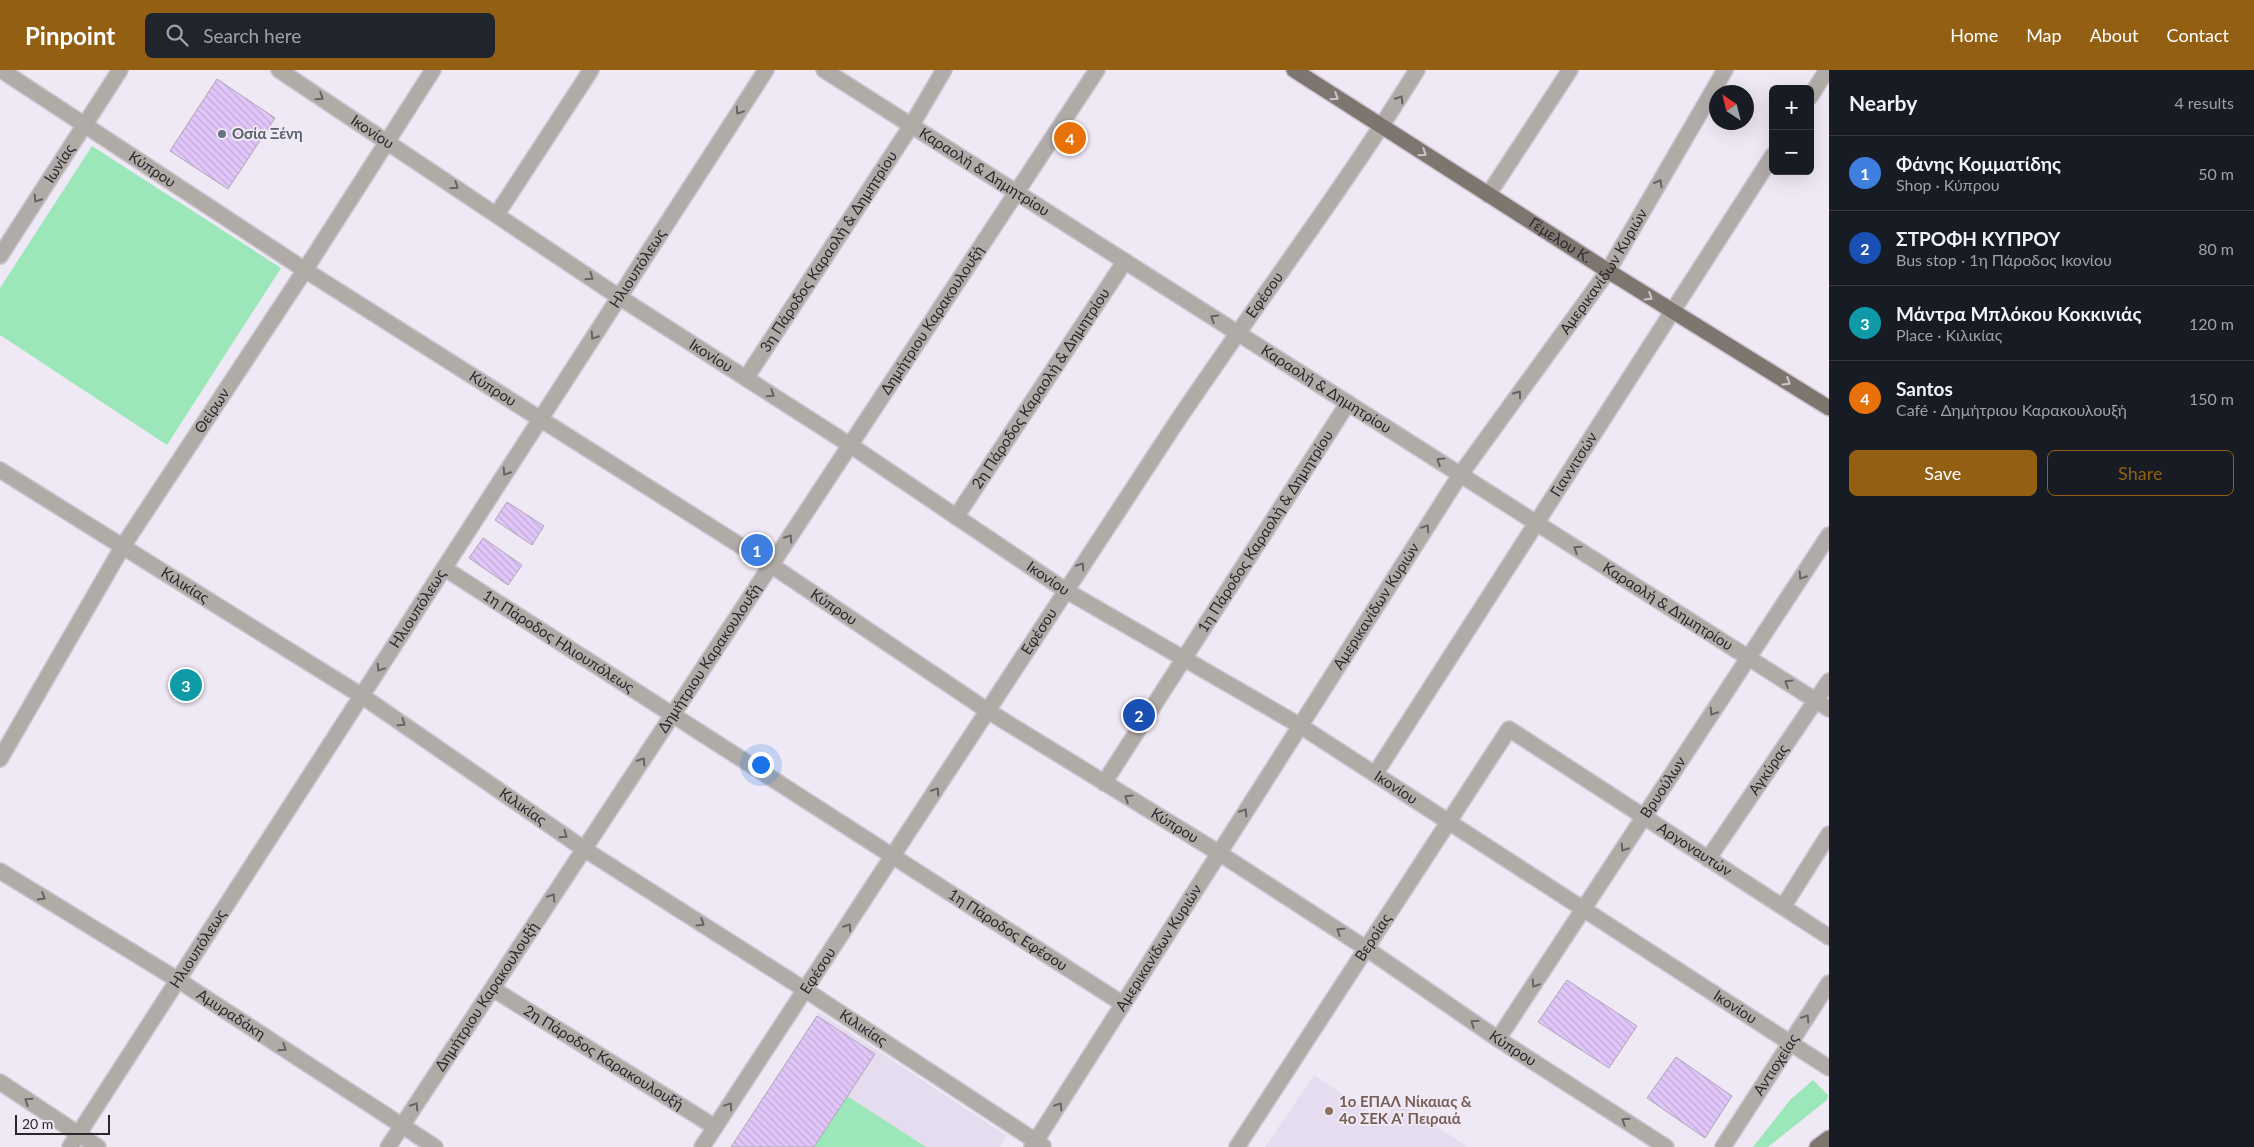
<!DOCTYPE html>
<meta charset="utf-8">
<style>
body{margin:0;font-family:Lato,sans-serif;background:#20242c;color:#f1f3f6}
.controls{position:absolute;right:15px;top:15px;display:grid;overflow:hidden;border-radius:8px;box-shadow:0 5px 20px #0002}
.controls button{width:45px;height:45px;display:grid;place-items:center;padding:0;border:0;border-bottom:1px solid #363941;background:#171b24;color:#f1f3f6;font:25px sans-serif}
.compass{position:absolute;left:1709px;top:15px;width:45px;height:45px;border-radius:50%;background:#171b24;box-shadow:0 5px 20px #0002;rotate:325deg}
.scale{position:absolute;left:15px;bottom:12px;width:95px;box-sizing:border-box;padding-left:5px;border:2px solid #2b282d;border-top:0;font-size:14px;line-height:18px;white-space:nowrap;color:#2b282d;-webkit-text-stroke:4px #efe8f5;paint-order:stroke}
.you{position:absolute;left:760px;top:694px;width:18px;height:18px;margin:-12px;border:4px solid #fff;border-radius:50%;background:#1a73e8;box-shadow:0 0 0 8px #1a73e833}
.badge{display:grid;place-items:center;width:32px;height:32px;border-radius:50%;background:#936013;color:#fff;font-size:16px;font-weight:700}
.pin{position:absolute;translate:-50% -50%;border:2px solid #fff;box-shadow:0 1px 5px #0006}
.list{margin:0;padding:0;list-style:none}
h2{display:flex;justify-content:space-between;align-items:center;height:65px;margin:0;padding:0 20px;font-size:21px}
h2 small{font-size:16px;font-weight:400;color:#9ea1a6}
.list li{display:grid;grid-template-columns:32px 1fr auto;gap:15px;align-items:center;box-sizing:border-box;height:75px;padding:0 20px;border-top:1px solid #363941}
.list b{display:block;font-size:19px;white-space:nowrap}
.list p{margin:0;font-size:16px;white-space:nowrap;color:#9ea1a6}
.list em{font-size:16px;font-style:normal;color:#9ea1a6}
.actions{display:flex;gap:10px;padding:15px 20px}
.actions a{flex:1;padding:11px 0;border:1px solid #936013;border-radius:8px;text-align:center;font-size:18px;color:#936013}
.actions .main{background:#936013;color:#fff}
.icon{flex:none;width:28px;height:28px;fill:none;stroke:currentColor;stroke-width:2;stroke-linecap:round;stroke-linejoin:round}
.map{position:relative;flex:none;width:1829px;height:1077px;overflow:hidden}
header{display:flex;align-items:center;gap:30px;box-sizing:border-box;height:70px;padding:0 25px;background:#936013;color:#fff}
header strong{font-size:24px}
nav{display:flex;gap:28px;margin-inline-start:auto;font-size:18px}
.search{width:350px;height:45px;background:#20242c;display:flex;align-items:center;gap:12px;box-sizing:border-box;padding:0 18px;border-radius:8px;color:#9ea1a6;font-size:19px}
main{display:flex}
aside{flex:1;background:#171b24}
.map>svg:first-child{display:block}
.built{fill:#e6dcef}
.green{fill:#9ce7ba}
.building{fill:url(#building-back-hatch);stroke:#ada7b3}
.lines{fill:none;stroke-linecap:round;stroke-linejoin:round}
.minor-casing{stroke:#ccc5d1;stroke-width:18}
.major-casing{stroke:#ccc5d1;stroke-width:18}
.minor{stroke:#b0aba7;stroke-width:15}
.major{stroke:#7f756f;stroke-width:15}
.oneway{stroke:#676364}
.oneway2{stroke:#cdc6cd}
.worship-dot{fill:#6b7280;stroke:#efe8f5;stroke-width:2}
.education-dot{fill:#8d6e63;stroke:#efe8f5;stroke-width:2}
.labels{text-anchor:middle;stroke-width:4;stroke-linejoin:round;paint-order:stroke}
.street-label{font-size:15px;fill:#2b282d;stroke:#efe8f5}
.worship-label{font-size:15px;font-weight:bold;fill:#5b616d;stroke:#efe8f5;text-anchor:start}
.education-label{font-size:15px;font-weight:bold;fill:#785e54;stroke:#efe8f5;text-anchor:start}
</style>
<header>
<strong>Pinpoint</strong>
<div class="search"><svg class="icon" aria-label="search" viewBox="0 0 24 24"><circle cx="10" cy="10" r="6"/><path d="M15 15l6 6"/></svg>Search here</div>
<nav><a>Home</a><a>Map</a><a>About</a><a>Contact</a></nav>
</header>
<main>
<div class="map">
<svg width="1829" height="1077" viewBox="0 0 1829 1077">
<defs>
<pattern id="building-back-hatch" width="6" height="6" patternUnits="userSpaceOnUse" patternTransform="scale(1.25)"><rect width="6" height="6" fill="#e1c6fa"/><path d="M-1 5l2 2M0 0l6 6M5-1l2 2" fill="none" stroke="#c1aad7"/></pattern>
</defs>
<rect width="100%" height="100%" fill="#efe8f5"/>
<!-- built -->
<path class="built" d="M819,942L1007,1066L1000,1077H731Z
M1314,1005L1383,1051L1398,1031L1468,1077H1265Z"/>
<!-- green -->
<path class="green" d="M92,76L281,198L167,375L0,265V218Z
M1813,1010L1828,1025L1827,1030L1768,1077H1753L1790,1030Z
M847,1026L926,1077H814Z"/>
<!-- building -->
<path class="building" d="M217,9L275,48L228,119L170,81Z
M507,432L544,456L532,475L495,450Z
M483,468L522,495L508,515L469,488Z
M1567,910L1637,956L1609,998L1538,952Z
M817,946L875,984L814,1077H731Z
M1676,987L1732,1026L1705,1068L1647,1028Z"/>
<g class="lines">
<defs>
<g id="minor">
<path id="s1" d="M1,0L305,200L771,495L988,641L1219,783L1367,879L1498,969L1666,1077"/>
<path id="s2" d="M279,0L619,227L850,375L1065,520L1299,655L1829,998"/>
<path id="s3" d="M824,0L1829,639"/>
<path d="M1810,27L1827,0"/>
<path d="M1488,125L1570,0"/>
<path d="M497,144L591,0"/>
<path id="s4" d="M0,186L120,0"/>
<path id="s5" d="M746,308L911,56L944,0"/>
<path id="s6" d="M0,400L362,626L584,779L807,921L1043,1076"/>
<path id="s7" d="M956,447L1125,191"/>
<path id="s8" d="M444,498L1123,934"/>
<path id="s9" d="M0,689L123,476L305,200L433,0"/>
<path id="s10" d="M1375,704L1773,85"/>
<path id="s11" d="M1104,713L1348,333"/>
<path id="s12" d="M1708,789L1829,611"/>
<path id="s13" d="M0,801L178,910L435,1077"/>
<path d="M1783,837L1829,764"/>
<path id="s14" d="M493,919L715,1057"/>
<path id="s15" d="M1498,969L1829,465"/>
<path d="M0,1012L98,1077"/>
<path id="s16" d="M70,1077L766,0"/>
<path id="s17" d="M388,1077L1097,0"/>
<path id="s18" d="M702,1077C860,839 1014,598 1172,359C1252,239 1341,123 1417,0"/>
<path id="s19" d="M1032,1077L1460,405L1608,201L1725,0"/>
<path id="s20" d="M1237,1077L1509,659L1829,867"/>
<path id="s21" d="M1723,1077L1829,913"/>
</g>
<g id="major">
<path id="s22" d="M1294,0L1608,201L1829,338"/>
<path d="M1817,1077L1829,1068"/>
</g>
</defs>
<!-- minor casing -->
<use href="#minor" class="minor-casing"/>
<!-- major casing -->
<use href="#major" class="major-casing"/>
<!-- minor -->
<use href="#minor" class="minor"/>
<!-- major -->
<use href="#major" class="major"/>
</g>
<!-- one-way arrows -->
<defs><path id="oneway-chevron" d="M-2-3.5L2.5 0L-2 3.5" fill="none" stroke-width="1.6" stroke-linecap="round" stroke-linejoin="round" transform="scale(1.25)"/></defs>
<g class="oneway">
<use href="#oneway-chevron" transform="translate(320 27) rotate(33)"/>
<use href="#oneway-chevron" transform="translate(1400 29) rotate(-58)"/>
<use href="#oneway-chevron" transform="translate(739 41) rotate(123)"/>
<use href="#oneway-chevron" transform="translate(1659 113) rotate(-60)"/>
<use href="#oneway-chevron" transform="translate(455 116) rotate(34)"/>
<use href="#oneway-chevron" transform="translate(37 129) rotate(123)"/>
<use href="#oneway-chevron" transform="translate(590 207) rotate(34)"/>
<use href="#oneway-chevron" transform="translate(1214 248) rotate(-148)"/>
<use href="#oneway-chevron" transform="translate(594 266) rotate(123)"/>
<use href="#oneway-chevron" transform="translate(771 324) rotate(33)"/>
<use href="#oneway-chevron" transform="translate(1518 324) rotate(-54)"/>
<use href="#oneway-chevron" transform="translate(1440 391) rotate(-148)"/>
<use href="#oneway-chevron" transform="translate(506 402) rotate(123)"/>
<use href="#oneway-chevron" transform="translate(1426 458) rotate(-57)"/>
<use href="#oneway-chevron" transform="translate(789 468) rotate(-57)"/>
<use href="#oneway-chevron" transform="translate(1577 479) rotate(-147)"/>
<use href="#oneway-chevron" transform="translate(1081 496) rotate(-56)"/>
<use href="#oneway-chevron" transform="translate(1802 506) rotate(123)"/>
<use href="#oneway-chevron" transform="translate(380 598) rotate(123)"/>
<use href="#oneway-chevron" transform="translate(1788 613) rotate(-148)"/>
<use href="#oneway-chevron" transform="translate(1713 642) rotate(123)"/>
<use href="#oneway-chevron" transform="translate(402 653) rotate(35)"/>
<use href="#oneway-chevron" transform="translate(642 691) rotate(-57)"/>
<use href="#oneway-chevron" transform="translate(936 721) rotate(-57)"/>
<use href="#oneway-chevron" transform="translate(1128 728) rotate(-148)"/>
<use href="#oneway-chevron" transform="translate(1244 742) rotate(-58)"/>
<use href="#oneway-chevron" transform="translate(564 765) rotate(35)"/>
<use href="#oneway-chevron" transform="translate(1624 778) rotate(123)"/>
<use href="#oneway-chevron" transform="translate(42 827) rotate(31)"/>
<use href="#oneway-chevron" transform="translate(552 827) rotate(-57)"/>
<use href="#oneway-chevron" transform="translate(701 853) rotate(32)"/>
<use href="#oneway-chevron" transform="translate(848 857) rotate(-57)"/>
<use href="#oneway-chevron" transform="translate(1340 861) rotate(-147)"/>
<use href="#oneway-chevron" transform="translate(1535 914) rotate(123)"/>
<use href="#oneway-chevron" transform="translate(1806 948) rotate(-57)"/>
<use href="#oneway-chevron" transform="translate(1474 953) rotate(-145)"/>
<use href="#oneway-chevron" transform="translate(283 978) rotate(33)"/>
<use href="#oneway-chevron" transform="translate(28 1031) rotate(-147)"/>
<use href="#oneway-chevron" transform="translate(415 1036) rotate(-57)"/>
<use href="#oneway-chevron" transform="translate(729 1036) rotate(-56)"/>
<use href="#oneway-chevron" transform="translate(1059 1036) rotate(-58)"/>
<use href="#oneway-chevron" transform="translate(1625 1051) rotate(-147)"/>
</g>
<g class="oneway2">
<use href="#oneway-chevron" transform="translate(1335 27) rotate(33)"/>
<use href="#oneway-chevron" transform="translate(1423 83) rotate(33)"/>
<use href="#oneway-chevron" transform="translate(1649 227) rotate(32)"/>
<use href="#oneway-chevron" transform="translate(1787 312) rotate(32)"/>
</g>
<!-- markers -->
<circle class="worship-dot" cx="222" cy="64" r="5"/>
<circle class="education-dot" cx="1329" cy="1041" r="5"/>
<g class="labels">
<!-- street labels -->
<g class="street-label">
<text dy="5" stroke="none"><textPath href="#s2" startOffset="112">Ικονίου</textPath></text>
<text dy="5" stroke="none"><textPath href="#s4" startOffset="110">Ιωνίας</textPath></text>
<text dy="5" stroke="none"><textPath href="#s1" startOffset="181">Κύπρου</textPath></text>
<text dy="5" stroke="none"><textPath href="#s3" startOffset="190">Καραολή &amp; Δημητρίου</textPath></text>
<text dy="5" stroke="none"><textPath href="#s22" startOffset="316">Γέμελου Κ.</textPath></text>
<text dy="5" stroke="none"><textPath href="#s5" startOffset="151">3η Πάροδος Καραολή &amp; Δημητρίου</textPath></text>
<text dy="5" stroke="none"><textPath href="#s16" startOffset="1046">Ηλιουπόλεως</textPath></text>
<text dy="5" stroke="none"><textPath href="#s19" startOffset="1046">Αμερικανίδων Κυριών</textPath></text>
<text dy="5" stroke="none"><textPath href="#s18" startOffset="1021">Εφέσου</textPath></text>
<text dy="5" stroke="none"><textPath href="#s17" startOffset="990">Δημήτριου Καρακουλουξή</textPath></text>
<text dy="5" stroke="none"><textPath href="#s2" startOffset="518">Ικονίου</textPath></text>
<text dy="5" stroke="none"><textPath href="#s1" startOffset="586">Κύπρου</textPath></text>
<text dy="5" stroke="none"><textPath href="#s7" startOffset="154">2η Πάροδος Καραολή &amp; Δημητρίου</textPath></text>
<text dy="5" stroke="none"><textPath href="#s3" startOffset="595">Καραολή &amp; Δημητρίου</textPath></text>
<text dy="5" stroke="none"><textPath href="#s9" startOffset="408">Θείρων</textPath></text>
<text dy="5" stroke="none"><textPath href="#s10" startOffset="368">Γιαννιτσών</textPath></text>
<text dy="5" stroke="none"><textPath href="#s11" startOffset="299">1η Πάροδος Καραολή &amp; Δημητρίου</textPath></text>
<text dy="5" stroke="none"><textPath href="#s2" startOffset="922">Ικονίου</textPath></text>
<text dy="5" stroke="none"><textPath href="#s6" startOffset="218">Κιλικίας</textPath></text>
<text dy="5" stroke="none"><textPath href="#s19" startOffset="641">Αμερικανίδων Κυριών</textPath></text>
<text dy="5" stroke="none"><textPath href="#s1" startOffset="991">Κύπρου</textPath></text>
<text dy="5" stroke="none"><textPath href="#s3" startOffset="1000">Καραολή &amp; Δημητρίου</textPath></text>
<text dy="5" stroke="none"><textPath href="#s16" startOffset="641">Ηλιουπόλεως</textPath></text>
<text dy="5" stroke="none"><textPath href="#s18" startOffset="616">Εφέσου</textPath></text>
<text dy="5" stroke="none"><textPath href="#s8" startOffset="136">1η Πάροδος Ηλιουπόλεως</textPath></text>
<text dy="5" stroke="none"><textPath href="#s17" startOffset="585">Δημήτριου Καρακουλουξή</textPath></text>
<text dy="5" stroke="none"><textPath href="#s12" startOffset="108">Αγκύρας</textPath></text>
<text dy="5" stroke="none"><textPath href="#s2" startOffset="1328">Ικονίου</textPath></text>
<text dy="5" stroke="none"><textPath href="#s15" startOffset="301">Βρυούλων</textPath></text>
<text dy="5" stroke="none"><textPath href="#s6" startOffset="622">Κιλικίας</textPath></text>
<text dy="5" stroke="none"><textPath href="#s1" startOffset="1396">Κύπρου</textPath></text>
<text dy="5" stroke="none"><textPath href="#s20" startOffset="720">Αργοναυτών</textPath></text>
<text dy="5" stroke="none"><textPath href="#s8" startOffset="670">1η Πάροδος Εφέσου</textPath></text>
<text dy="5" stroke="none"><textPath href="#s20" startOffset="250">Βεροίας</textPath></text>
<text dy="5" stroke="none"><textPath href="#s19" startOffset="236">Αμερικανίδων Κυριών</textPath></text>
<text dy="5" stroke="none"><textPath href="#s16" startOffset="236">Ηλιουπόλεως</textPath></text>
<text dy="5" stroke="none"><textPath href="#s18" startOffset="211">Εφέσου</textPath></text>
<text dy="5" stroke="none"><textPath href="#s17" startOffset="180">Δημήτριου Καρακουλουξή</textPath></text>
<text dy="5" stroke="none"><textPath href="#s2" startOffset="1732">Ικονίου</textPath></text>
<text dy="5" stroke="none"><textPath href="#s13" startOffset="272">Αμυραδάκη</textPath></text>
<text dy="5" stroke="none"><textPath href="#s6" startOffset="1028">Κιλικίας</textPath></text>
<text dy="5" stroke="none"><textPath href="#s1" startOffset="1801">Κύπρου</textPath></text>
<text dy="5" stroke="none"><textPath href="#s14" startOffset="130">2η Πάροδος Καρακουλουξή</textPath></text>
<text dy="5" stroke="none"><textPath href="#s21" startOffset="98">Αντιοχείας</textPath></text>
</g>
<!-- worship labels -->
<g class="worship-label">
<text x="232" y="69">Οσία Ξένη</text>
</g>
<!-- education labels -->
<g class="education-label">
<text x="1339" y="1037">1ο ΕΠΑΛ Νίκαιας &amp;<tspan x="1339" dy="17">4ο ΣΕΚ Α' Πειραιά</tspan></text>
</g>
</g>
</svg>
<div class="controls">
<button>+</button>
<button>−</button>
</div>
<svg class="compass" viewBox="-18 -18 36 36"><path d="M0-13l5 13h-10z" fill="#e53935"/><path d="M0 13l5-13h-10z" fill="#9ea1a6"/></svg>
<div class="scale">20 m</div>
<div class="you"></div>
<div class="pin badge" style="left:757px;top:480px;background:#3f7fe0">1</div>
<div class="pin badge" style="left:1139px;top:645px;background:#1a4fb4">2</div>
<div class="pin badge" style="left:186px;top:615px;background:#0f9aa8">3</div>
<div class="pin badge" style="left:1070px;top:68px;background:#e8710a">4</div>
</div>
<aside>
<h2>Nearby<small>4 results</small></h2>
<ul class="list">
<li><span class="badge" style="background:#3f7fe0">1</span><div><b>Φάνης Κομματίδης</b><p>Shop · Κύπρου</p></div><em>50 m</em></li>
<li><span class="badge" style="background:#1a4fb4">2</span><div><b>ΣΤΡΟΦΗ ΚΥΠΡΟΥ</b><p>Bus stop · 1η Πάροδος Ικονίου</p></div><em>80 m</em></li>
<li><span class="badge" style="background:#0f9aa8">3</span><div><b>Μάντρα Μπλόκου Κοκκινιάς</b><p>Place · Κιλικίας</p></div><em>120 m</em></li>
<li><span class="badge" style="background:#e8710a">4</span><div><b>Santos</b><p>Café · Δημήτριου Καρακουλουξή</p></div><em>150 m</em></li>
</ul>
<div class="actions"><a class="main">Save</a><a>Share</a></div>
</aside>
</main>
